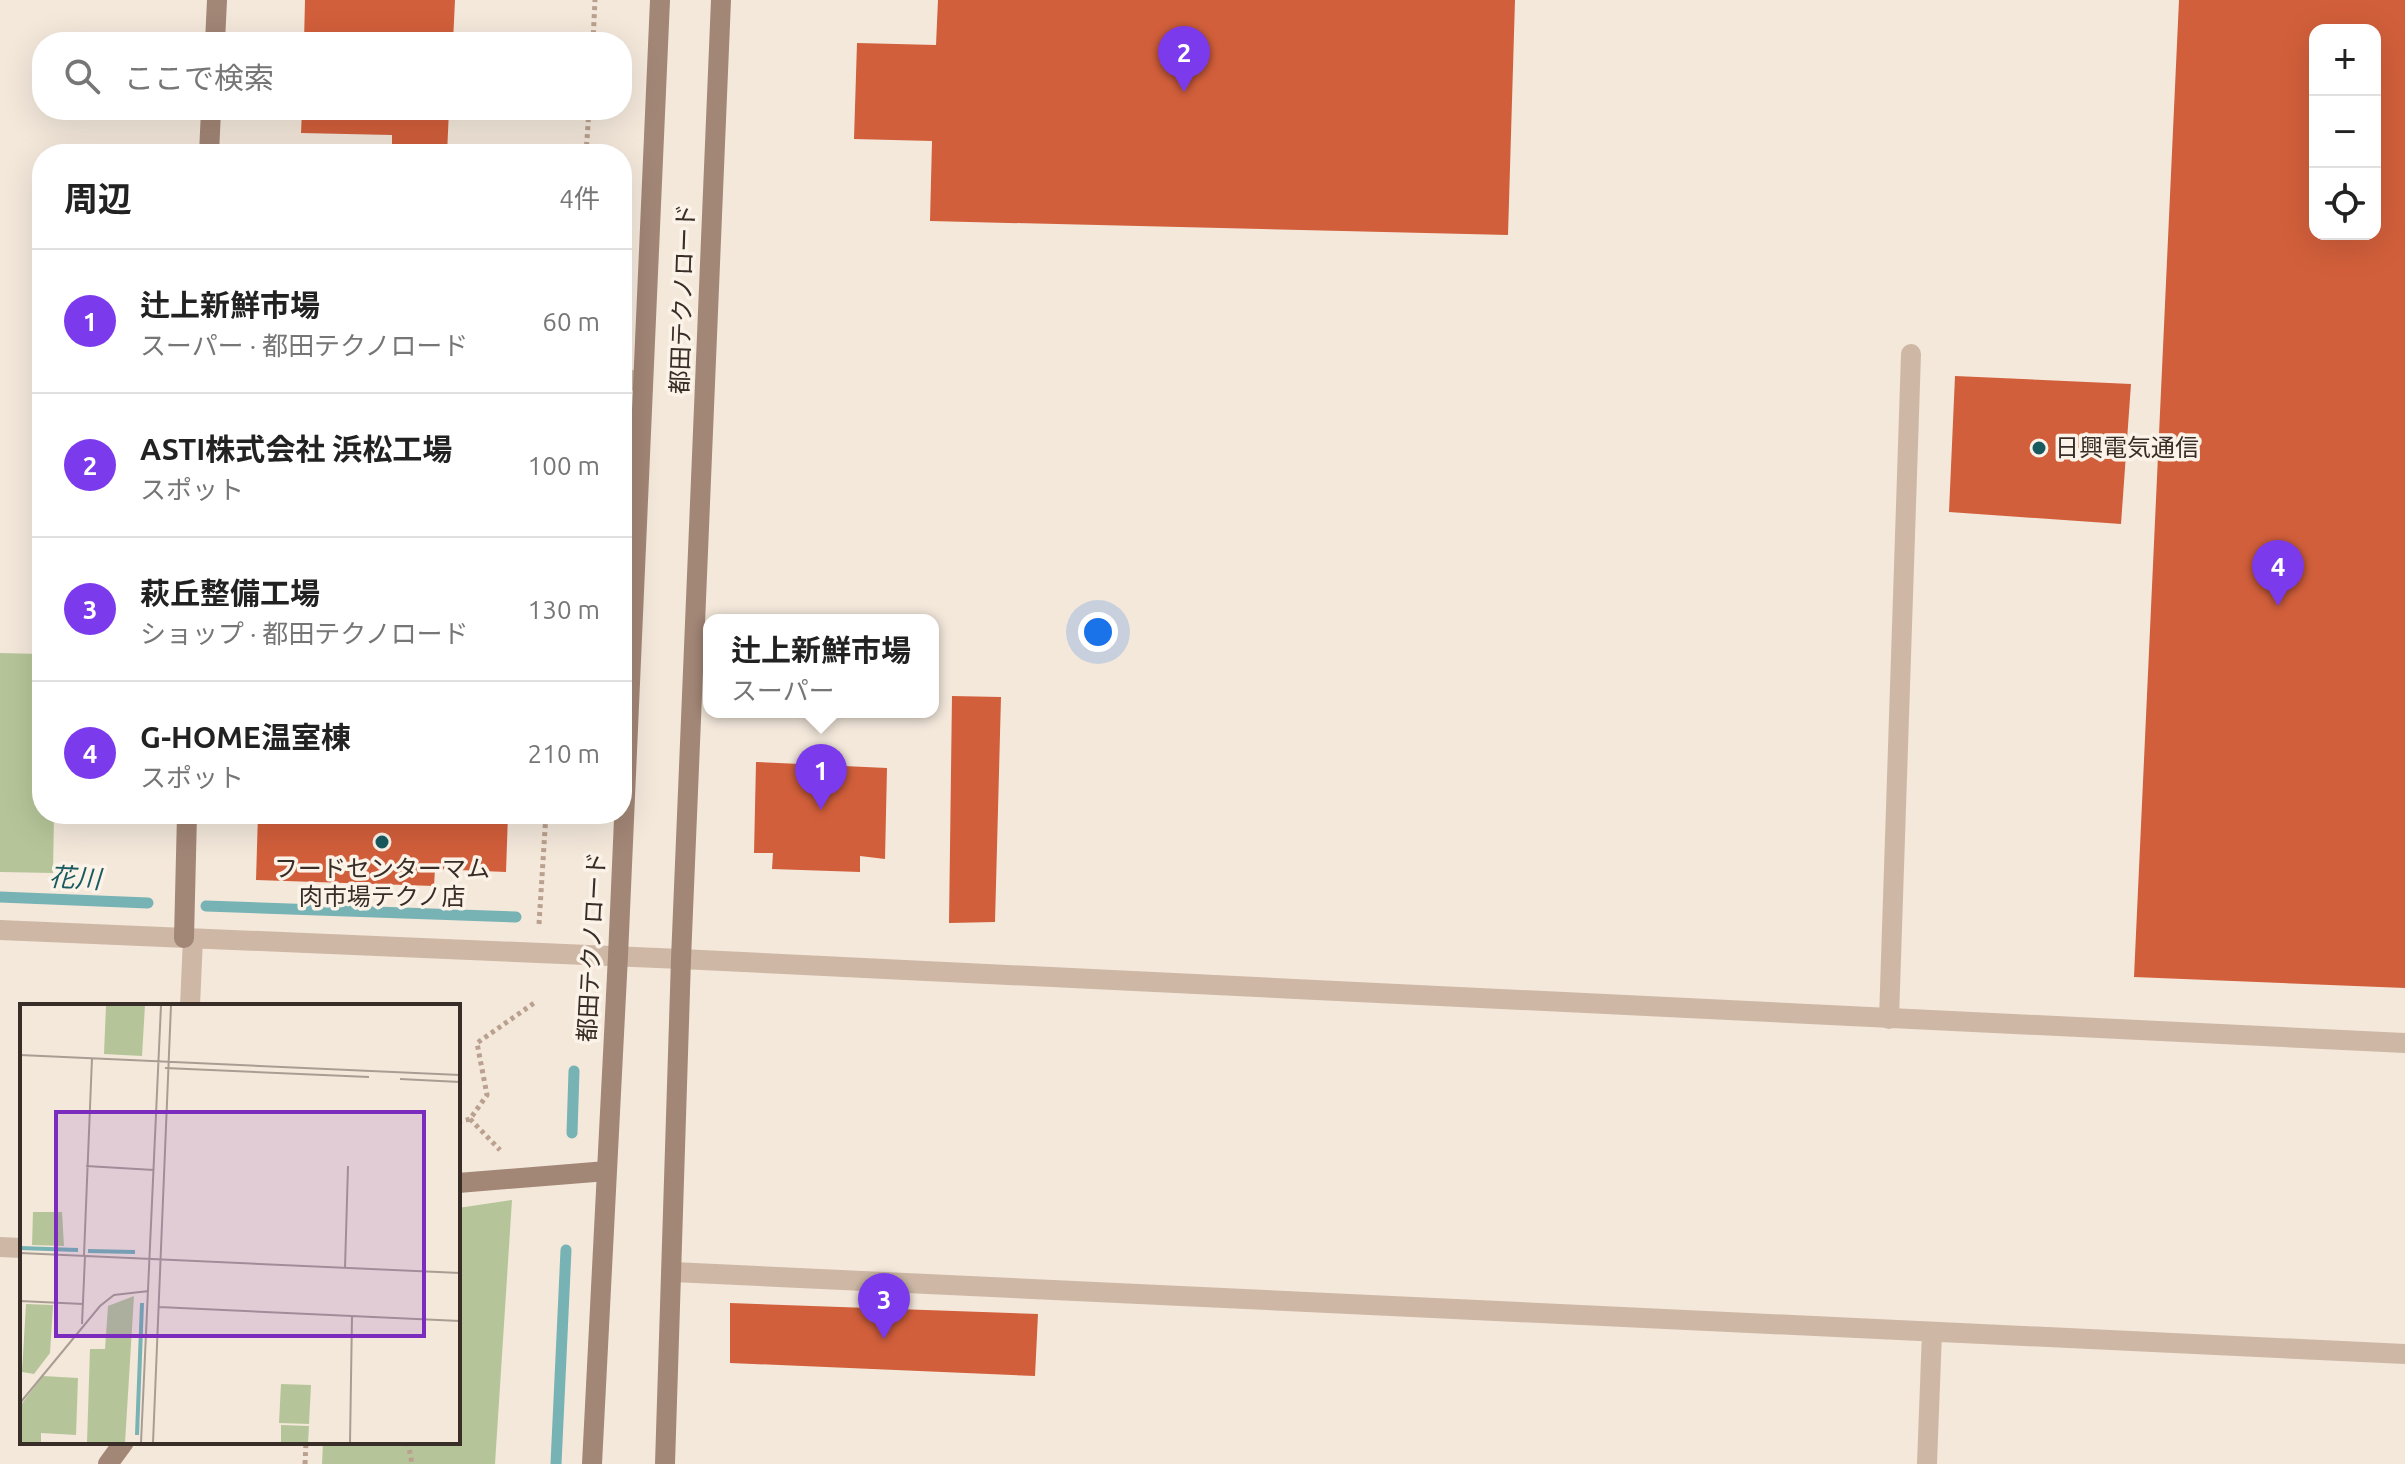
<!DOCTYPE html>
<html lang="ja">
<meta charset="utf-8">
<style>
body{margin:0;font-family:Ubuntu,"Noto Sans JP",sans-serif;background:#f6f6f6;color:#222}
.controls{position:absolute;right:24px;top:24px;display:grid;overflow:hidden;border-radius:16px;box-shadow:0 8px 32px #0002}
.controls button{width:72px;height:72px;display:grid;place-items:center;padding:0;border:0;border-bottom:2px solid #e0e0e0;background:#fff;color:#222;font:40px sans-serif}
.you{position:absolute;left:1098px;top:632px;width:28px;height:28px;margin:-20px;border:6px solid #fff;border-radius:50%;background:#1a73e8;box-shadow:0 0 0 12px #1a73e833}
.badge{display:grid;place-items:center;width:52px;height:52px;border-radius:50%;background:#7c3aed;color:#fff;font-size:26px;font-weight:700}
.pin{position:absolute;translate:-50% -66px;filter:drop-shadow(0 2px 4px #0008)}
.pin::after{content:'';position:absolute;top:42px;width:28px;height:24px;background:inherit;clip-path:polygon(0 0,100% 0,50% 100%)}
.popup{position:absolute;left:703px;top:614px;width:236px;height:104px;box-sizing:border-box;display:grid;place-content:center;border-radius:16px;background:#fff;filter:drop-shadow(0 2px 6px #0005);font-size:26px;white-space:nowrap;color:#767676}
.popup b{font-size:30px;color:#222}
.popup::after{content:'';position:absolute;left:50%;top:100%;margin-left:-16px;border:16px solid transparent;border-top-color:#fff}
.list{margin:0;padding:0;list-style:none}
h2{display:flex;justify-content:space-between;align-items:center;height:104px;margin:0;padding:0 32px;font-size:34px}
h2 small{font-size:26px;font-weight:400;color:#767676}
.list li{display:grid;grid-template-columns:52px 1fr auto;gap:24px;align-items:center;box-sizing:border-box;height:144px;padding:0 32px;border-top:2px solid #e0e0e0}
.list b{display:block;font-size:30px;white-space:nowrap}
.list p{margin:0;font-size:26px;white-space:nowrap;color:#767676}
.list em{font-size:26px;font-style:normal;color:#767676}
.icon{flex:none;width:44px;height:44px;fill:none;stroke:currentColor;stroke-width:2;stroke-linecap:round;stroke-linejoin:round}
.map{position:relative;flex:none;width:2405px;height:1464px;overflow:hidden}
.search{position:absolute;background:#fff;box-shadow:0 8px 32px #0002;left:32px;top:32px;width:600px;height:88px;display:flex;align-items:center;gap:20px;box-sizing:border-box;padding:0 28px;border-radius:32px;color:#767676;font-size:30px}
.panel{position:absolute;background:#fff;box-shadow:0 8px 32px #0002;left:32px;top:144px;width:600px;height:680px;border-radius:32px}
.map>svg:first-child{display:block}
.green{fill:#b6c599}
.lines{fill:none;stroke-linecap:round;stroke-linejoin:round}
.stream{stroke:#77b2b4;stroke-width:11}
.building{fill:#d25f3b;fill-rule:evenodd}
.path{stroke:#baa18f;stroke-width:5;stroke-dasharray:4 4;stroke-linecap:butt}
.lane{stroke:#ceb8a5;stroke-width:20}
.street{stroke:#ceb8a5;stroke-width:20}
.secondary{stroke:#a28676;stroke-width:20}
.poi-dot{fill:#185a5f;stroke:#fbf2e8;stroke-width:3}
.labels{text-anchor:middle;stroke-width:7;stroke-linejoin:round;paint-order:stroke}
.street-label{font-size:24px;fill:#392d27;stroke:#fbf2e8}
.poi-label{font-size:24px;fill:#392d27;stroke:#fbf2e8;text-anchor:start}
.water-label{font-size:26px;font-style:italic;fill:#185a5f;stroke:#fbf2e8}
.inset-river{fill:none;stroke:#77b2b4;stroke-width:4}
.inset-road{fill:none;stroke:#a99d93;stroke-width:2}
.view{fill:#7b2cbf;fill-opacity:0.15;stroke:#7b2cbf;stroke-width:4}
.inset-edge{fill:none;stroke:#392d27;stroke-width:4}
</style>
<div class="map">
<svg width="2405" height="1464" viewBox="0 0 2405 1464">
<rect width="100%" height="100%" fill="#f4e8db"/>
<!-- green -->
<path class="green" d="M0,653L40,654L42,718H38V762L42,763V814H54L53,873L0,872Z
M512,1200L495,1464H322L323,1442H458V1208Z"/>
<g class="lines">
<!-- stream -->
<path class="stream" d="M0,897L148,903
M206,906L516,917
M572,1133L574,1071
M556,1464L566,1250"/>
</g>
<!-- building -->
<path class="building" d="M305,0H455L453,42H304Z
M938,0H1515L1508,235L930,221L932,141L854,139L857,43L936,45Z
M2179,0H2405V988L2134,977ZM2315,30H2375V234H2315Z
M302,110H449L447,154L392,153V135L301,133Z
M1955,376L2131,384L2121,524L1949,512Z
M952,696L1001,697L995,922L949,923Z
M756,762L887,768L885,859L860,856V872L772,869L773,853H754Z
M258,814H508L506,872L435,869L434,886L256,880Z
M730,1303L1038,1314L1035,1376L730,1363Z"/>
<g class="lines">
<!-- path -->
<path class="path" d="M593,42L595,0
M586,154L589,110
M539,924L546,814
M470,1119L500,1150
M458,1122L470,1119L487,1095L477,1043L537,1001
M408,1442L412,1464
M305,1464L306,1442"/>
<!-- lane -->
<path class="lane" d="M1889,1019L1911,354"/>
<!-- street -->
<path class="street" d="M622,379L641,381
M0,930L681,959L2405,1043
M190,1006L193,938
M0,1247L22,1248
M673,1272L2405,1354
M1927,1464L1932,1332"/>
<!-- secondary -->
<path class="secondary" d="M215,42L217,0
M209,154L211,110
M184,938L187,814
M458,1183L607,1171
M108,1464L124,1442
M592,1464L618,956L660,0
M665,1464L681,959L721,0"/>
</g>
<!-- markers -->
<g class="poi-dot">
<circle cx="2039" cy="448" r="8"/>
<circle cx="382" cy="842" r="8"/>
</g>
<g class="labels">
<!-- street labels -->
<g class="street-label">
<text transform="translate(683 299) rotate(-88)" y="8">都田テクノロード</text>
<text transform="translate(592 947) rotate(-87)" y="8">都田テクノロード</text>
</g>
<!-- poi labels -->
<g class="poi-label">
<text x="2055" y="456">日興電気通信</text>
<text x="382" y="877" text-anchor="middle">フードセンターマム<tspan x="382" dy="28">肉市場テクノ店</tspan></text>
</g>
<!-- water labels -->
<g class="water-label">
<text transform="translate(75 878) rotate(3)" y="9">花川</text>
</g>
</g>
<!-- overview -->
<g transform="translate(20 1004)">
<rect width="440" height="440" fill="#f4e8db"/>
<path d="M86,1H125L122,52L84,50ZM13,208H42L44,242L12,241ZM114,292L105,439H67L70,345H85L88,302ZM6,300L33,301L30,349L14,370L2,368ZM23,372L58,374L56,431L21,429V439H0V402ZM261,380L291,381L289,420L259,419ZM261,421L289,422L288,439H261Z" fill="#b6c599"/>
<path class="inset-river" d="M0,244L58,246M68,247L115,248M117,431L122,299"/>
<path class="inset-road" d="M0,51L440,71M145,64L349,73M380,75L440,78M66,162L134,166M0,249L440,269M64,251L72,54M325,264L328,162M0,297L63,300M139,303L440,317M62,320L65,252M0,399L80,302L94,291L129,287M121,439L141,1M133,439L151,1M330,439L332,312"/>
<path class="view" d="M36,108H404V332H36Z"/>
<rect width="440" height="440" class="inset-edge"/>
</g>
</svg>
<div class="controls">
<button>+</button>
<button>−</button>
<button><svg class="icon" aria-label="locate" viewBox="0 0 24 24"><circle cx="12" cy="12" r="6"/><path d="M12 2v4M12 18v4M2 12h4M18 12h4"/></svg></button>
</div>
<div class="you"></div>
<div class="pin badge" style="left:821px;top:810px">1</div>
<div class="popup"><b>辻上新鮮市場</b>スーパー</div>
<div class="pin badge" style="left:1184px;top:92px">2</div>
<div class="pin badge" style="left:884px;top:1339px">3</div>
<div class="pin badge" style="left:2278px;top:606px">4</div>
<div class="search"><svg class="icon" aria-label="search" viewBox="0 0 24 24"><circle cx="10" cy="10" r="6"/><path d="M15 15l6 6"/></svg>ここで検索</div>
<section class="panel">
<h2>周辺<small>4件</small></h2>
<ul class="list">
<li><span class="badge">1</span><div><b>辻上新鮮市場</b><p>スーパー · 都田テクノロード</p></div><em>60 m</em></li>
<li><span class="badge">2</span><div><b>ASTI株式会社 浜松工場</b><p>スポット</p></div><em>100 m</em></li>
<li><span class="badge">3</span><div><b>萩丘整備工場</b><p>ショップ · 都田テクノロード</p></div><em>130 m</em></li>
<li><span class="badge">4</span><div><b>G-HOME温室棟</b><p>スポット</p></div><em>210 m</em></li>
</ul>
</section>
</div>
